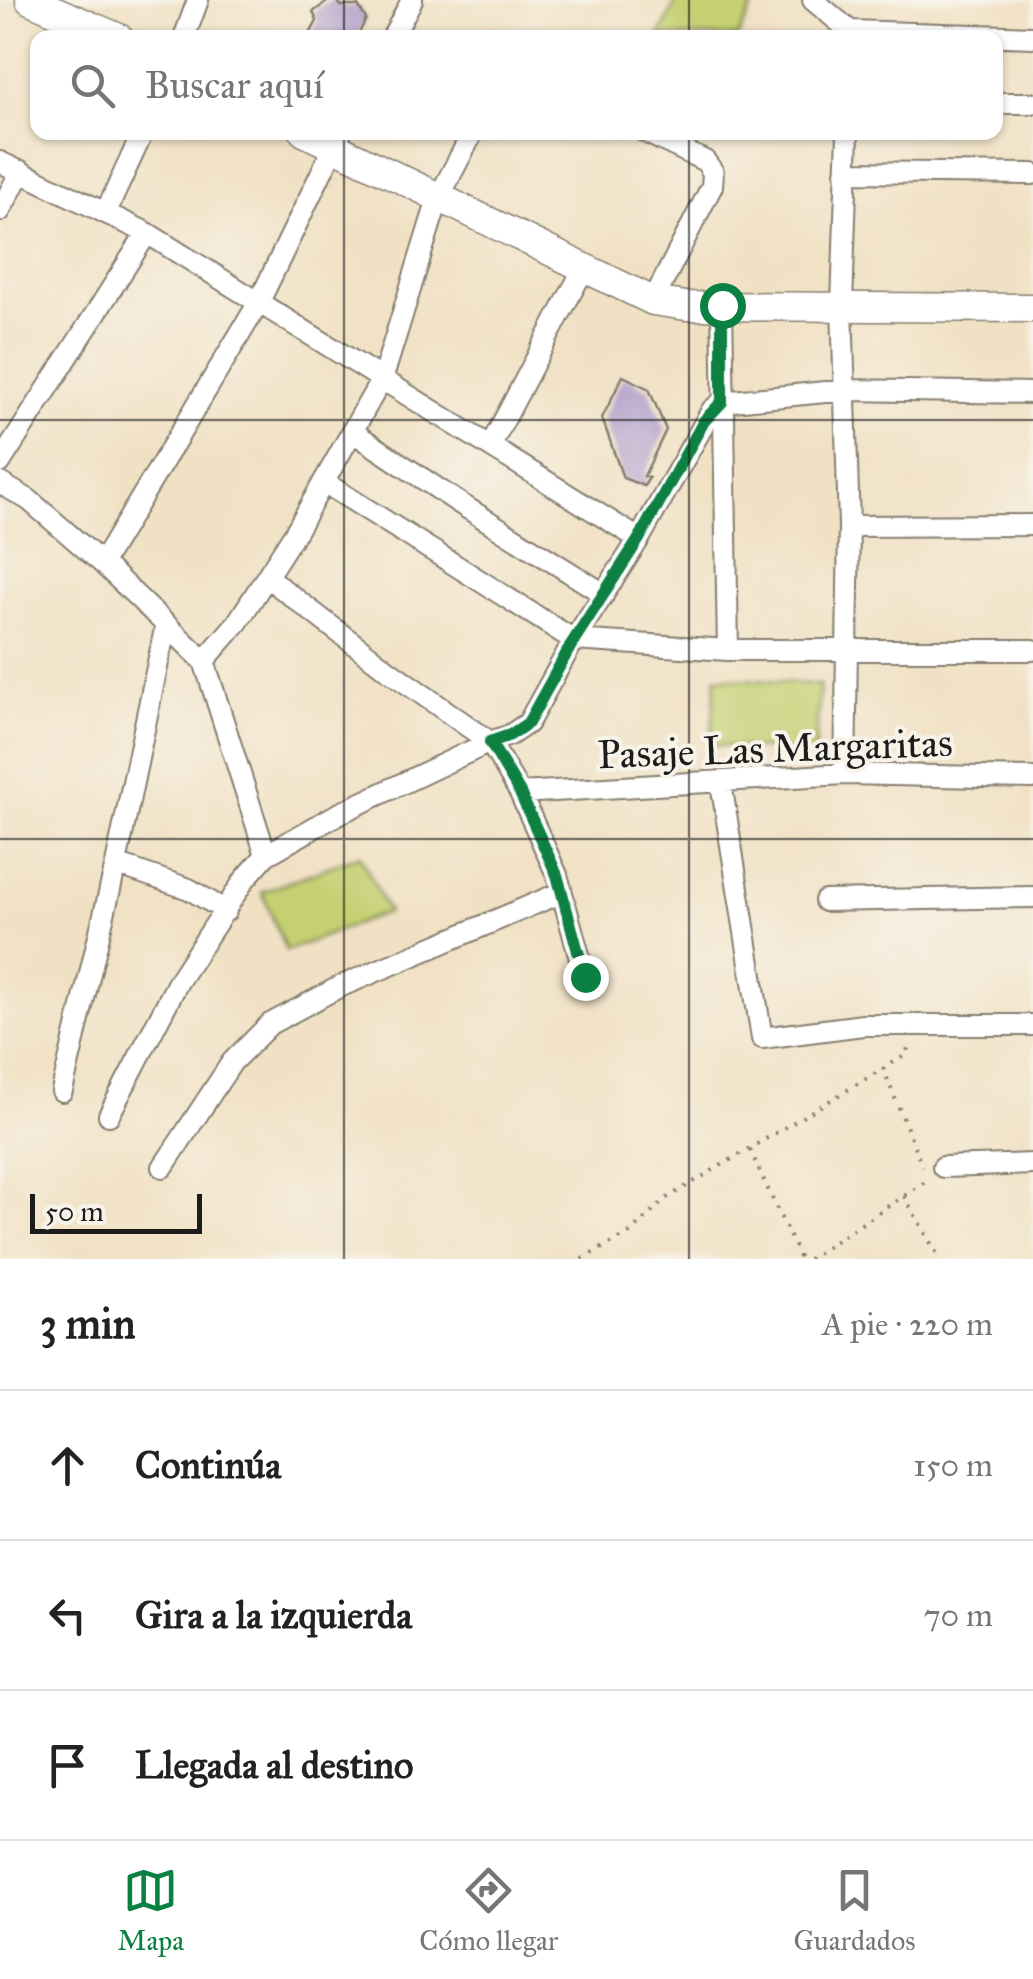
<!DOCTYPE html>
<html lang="es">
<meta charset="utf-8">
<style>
body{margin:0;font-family:"IM FELL Great Primer",serif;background:#f6f6f6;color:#222}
.scale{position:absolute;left:30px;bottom:25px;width:172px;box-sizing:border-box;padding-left:10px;border:5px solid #1c1c1c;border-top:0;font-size:28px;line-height:35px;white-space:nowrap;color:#1c1c1c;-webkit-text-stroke:8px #f7f3e8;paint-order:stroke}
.stop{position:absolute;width:30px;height:30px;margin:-22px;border:8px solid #0b8043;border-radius:50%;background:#fff}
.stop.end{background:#0b8043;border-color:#fff;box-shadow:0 2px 10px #0008}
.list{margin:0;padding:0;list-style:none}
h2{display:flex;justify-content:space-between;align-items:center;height:130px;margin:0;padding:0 40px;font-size:42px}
h2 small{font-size:32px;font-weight:400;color:#767676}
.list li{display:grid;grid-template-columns:65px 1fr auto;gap:30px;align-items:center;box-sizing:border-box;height:150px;padding:0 40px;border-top:2px solid #e0e0e0}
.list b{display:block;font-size:38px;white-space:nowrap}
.list em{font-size:32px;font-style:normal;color:#767676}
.icon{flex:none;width:55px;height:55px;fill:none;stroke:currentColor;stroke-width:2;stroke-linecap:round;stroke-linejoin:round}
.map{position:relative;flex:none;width:1033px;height:1259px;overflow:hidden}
.search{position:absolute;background:#fff;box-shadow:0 2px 8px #0004;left:30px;right:30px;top:30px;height:110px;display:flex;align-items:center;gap:25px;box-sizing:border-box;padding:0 35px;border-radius:20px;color:#767676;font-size:38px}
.sheet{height:580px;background:#fff}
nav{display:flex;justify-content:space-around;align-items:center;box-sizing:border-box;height:140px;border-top:2px solid #e0e0e0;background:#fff;font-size:28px;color:#767676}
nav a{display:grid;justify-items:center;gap:5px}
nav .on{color:#0b8043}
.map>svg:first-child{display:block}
.green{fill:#c4d072;stroke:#707647;stroke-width:2.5}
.building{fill:#b09fca}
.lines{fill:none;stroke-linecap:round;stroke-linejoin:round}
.minor-casing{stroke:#867e70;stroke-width:24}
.tertiary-casing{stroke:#867e70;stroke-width:31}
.path{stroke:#867e70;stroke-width:4;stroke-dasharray:2.5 8;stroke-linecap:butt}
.minor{stroke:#fff;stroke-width:20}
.tertiary{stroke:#fff;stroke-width:28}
.route{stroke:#0b8043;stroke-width:12}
.grid{fill:none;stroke:#1c1c1c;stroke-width:2.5;stroke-opacity:0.55}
.labels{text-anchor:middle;stroke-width:8;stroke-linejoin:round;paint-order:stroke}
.street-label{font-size:40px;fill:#1c1c1c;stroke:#f7f3e8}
</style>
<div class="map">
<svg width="1033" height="1259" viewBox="0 0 1033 1259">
<rect width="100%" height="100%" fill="#f7f3e8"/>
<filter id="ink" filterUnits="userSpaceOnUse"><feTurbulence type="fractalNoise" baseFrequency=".01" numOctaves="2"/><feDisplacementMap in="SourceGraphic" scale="20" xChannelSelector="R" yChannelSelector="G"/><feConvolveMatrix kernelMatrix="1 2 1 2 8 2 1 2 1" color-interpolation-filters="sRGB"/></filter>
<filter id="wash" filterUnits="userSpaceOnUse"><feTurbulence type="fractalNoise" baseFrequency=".0048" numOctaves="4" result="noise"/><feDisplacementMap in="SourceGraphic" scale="40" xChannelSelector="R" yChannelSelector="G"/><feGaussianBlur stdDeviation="2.25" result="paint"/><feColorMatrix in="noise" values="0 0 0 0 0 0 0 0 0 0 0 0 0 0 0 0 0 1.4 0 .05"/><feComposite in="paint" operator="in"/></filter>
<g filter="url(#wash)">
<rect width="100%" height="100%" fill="#f1e1c4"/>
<!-- green -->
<path class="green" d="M677,0H756L738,37H659Z
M716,677L820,685L815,753L711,745Z
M360,855L388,912L286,951L262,892Z"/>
<g id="blocks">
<!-- building -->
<path class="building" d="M330,0H337L341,6H358L366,19L358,35L312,38L310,34L317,21L313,12Z
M623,376L649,389L666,430L644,476L649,478L644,486L623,478L602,418Z"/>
</g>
</g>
<g filter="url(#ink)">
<use href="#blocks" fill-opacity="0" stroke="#867e70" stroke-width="2.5"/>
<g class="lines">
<defs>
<path id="minor" d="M813,0L850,31L1033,37
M184,38L198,0
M392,38L412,0
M996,103H1033
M645,132L705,161L713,172L712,186L653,301
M0,162L147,233L639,539
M846,172L1033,174
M0,211L21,171
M106,212L143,132
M722,305L728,650
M353,432L456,501L604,594
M491,445L584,268
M0,463L147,233
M0,483L29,500L102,563L204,661L266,855
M325,483L574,640L728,650H1033
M849,526L1033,525
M102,563L258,304L341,132
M267,577L388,670L490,742L520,793L557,875L585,977
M204,661L237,623L296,531L383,377L438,199L473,132
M845,774L849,526L842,305L848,132
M721,783L762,1038L863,1025H1033
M520,793L845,774L1033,778
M116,864L189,889L226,911
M825,901L1033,897
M62,1091L116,864L166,624
M109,1115L179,980L245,879L266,855L338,814L490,742L510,735L528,723L574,640L639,539L712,410L722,402L846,390L1033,393
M163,1167L232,1062L270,1024L339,987L560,893
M943,1167L1033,1164"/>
<path id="tertiary" d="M30,0L119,38
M304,132L653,301L686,306L1033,308"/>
</defs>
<!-- minor casing -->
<use href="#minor" class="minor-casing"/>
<!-- tertiary casing -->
<use href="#tertiary" class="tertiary-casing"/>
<!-- path -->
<path class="path" d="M883,1068L922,1166
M750,1150L800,1259
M904,1196L940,1259
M582,1259L630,1233L665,1199L906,1055L909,1044
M808,1259L925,1182"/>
<!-- minor -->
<use href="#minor" class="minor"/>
<!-- tertiary -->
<use href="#tertiary" class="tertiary"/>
</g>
</g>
<g class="lines" filter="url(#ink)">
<!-- route -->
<path class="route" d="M585,977L557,875L520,793L490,742L510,735L528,723L574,640L639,539L704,421L722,402V305"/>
</g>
<!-- grid -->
<path class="grid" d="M344,0V38M689,0V38M344,132V1259M689,132V1259M0,420H1033M0,839H1033"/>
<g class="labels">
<!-- street labels -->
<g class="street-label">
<text transform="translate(775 748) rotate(-2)" y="14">Pasaje Las Margaritas</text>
</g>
</g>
</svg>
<div class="scale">50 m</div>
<div class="stop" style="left:722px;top:305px"></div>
<div class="stop end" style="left:585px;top:977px"></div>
<div class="search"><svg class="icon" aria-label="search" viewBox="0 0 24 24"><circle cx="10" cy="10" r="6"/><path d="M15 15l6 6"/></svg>Buscar aquí</div>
</div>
<section class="sheet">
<h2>3 min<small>A pie · 220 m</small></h2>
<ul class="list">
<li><svg class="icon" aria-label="ahead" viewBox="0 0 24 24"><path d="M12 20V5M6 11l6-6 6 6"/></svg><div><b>Continúa</b></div><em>150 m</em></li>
<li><svg class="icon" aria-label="left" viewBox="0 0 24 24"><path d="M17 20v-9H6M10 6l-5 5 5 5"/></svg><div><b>Gira a la izquierda</b></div><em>70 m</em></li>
<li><svg class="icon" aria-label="arrive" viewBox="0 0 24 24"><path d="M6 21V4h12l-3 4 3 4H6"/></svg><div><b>Llegada al destino</b></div></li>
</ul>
</section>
<nav>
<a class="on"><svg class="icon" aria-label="map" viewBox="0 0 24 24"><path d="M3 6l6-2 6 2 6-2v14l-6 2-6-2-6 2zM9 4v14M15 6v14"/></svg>Mapa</a>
<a><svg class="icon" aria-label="directions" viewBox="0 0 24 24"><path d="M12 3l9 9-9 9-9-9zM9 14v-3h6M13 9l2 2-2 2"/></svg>Cómo llegar</a>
<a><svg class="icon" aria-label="saved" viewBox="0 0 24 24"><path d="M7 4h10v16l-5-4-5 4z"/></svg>Guardados</a>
</nav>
